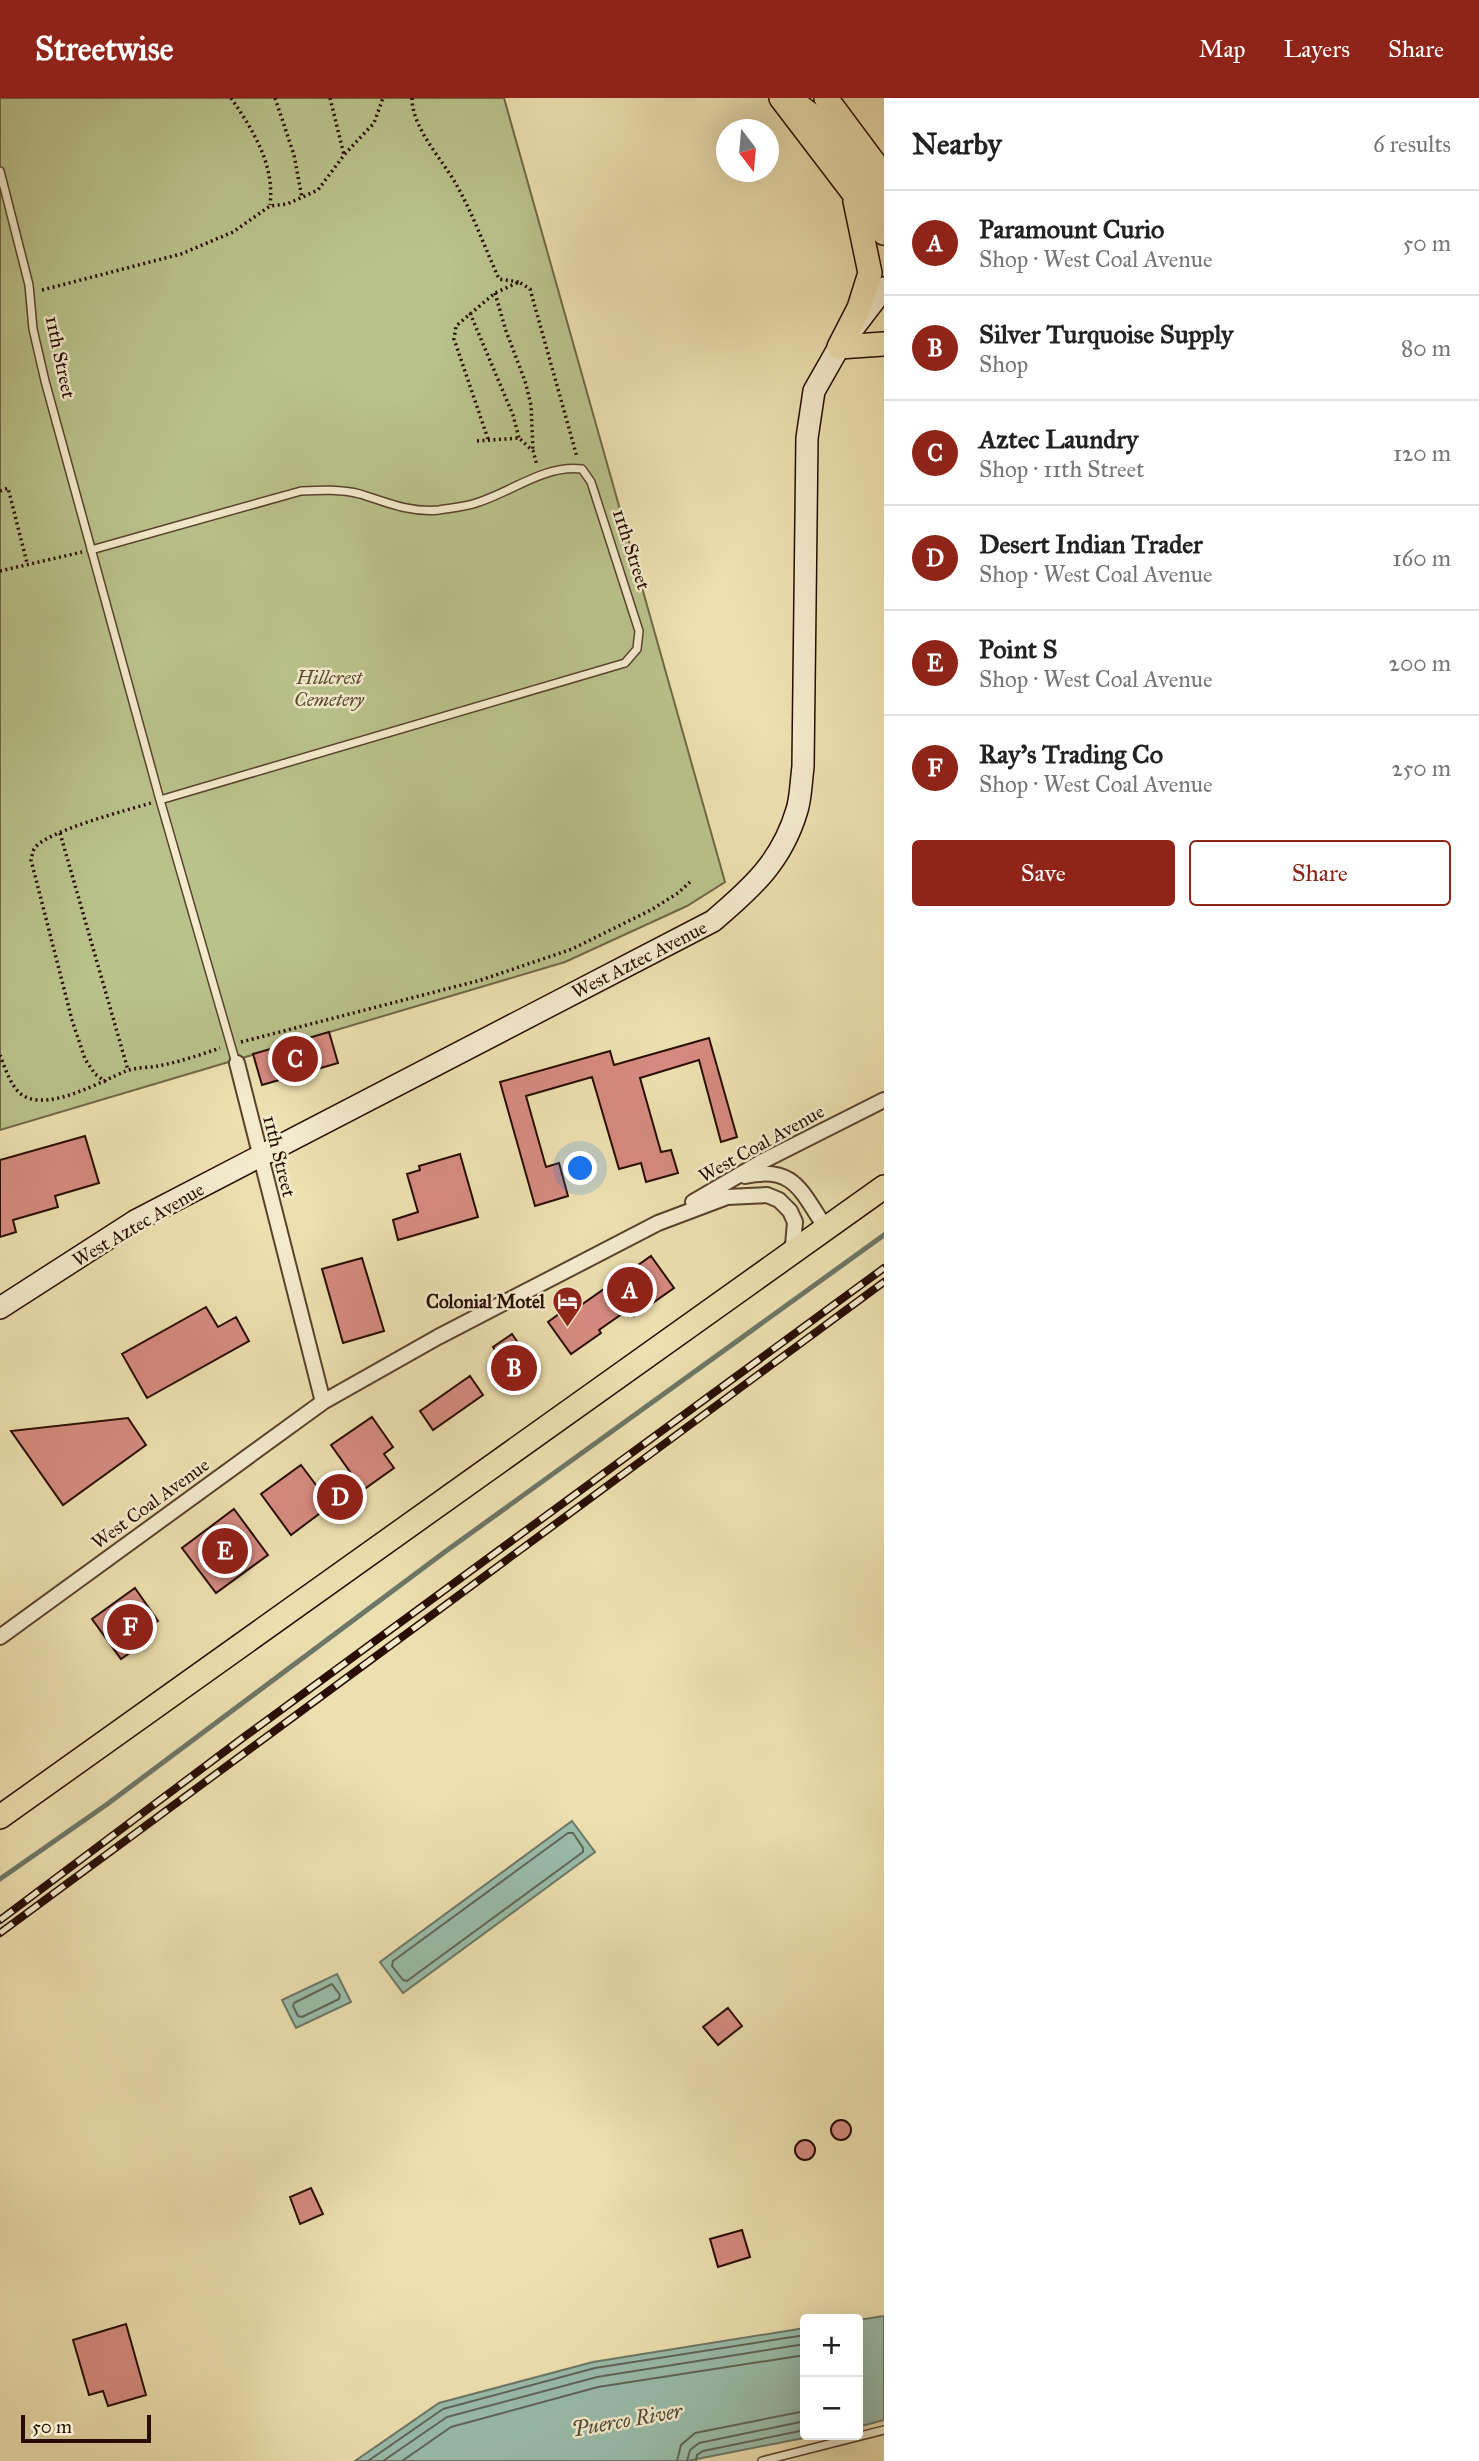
<!DOCTYPE html>
<meta charset="utf-8">
<style>
body{margin:0;font-family:"IM FELL Great Primer",serif;background:#f6f6f6;color:#222}
.controls{position:absolute;right:21px;bottom:21px;display:grid;overflow:hidden;border-radius:7px;box-shadow:0 7px 28px #0002}
.controls button{width:63px;height:63px;display:grid;place-items:center;padding:0;border:0;border-bottom:2px solid #e0e0e0;background:#fff;color:#222;font:35px sans-serif}
.compass{position:absolute;left:716px;top:21px;width:63px;height:63px;border-radius:50%;background:#fff;box-shadow:0 7px 28px #0002;rotate:164deg}
.scale{position:absolute;left:21px;bottom:18px;width:130px;box-sizing:border-box;padding-left:7px;border:4px solid #280d00;border-top:0;font-size:19px;line-height:24px;white-space:nowrap;color:#280d00;-webkit-text-stroke:5px #f3ebcc;paint-order:stroke}
.you{position:absolute;left:581px;top:1071px;width:24px;height:24px;margin:-18px;border:5px solid #fff;border-radius:50%;background:#1a73e8;box-shadow:0 0 0 10px #1a73e833}
.badge{display:grid;place-items:center;width:46px;height:46px;border-radius:50%;background:#8f2418;color:#fff;font-size:23px;font-weight:700}
.pin{position:absolute;translate:-50% -50%;border:4px solid #fff;box-shadow:0 2px 7px #0006}
.list{margin:0;padding:0;list-style:none}
h2{display:flex;justify-content:space-between;align-items:center;height:91px;margin:0;padding:0 28px;font-size:30px}
h2 small{font-size:23px;font-weight:400;color:#767676}
.list li{display:grid;grid-template-columns:46px 1fr auto;gap:21px;align-items:center;box-sizing:border-box;height:105px;padding:0 28px;border-top:2px solid #e0e0e0}
.list b{display:block;font-size:26px;white-space:nowrap}
.list p{margin:0;font-size:23px;white-space:nowrap;color:#767676}
.list em{font-size:23px;font-style:normal;color:#767676}
.actions{display:flex;gap:14px;padding:21px 28px}
.actions a{flex:1;padding:16px 0;border:2px solid #8f2418;border-radius:7px;text-align:center;font-size:24px;color:#8f2418}
.actions .main{background:#8f2418;color:#fff}
.map{position:relative;flex:none;width:884px;height:2363px;overflow:hidden}
header{display:flex;align-items:center;gap:42px;box-sizing:border-box;height:98px;padding:0 35px;background:#8f2418;color:#fff}
header strong{font-size:33px}
nav{display:flex;gap:38px;margin-inline-start:auto;font-size:24px}
main{display:flex}
aside{flex:1;background:#fff}
.map>svg:first-child{display:block}
.green{fill:#b9c28b;stroke:#706846;stroke-width:2}
.water{fill:#99bdab;stroke:#6c7767;stroke-width:2}
.lines{fill:none;stroke-linecap:round;stroke-linejoin:round}
.shore{stroke:#606556;stroke-width:2}
.stream{stroke:#6c7767;stroke-width:5}
.building{fill:#d68b80;stroke:#280d00;stroke-width:2}
.lane-casing{stroke:#59422c;stroke-width:10}
.street-casing{stroke:#59422c;stroke-width:18}
.secondary-casing{stroke:#280d00;stroke-width:24}
.primary-casing{stroke:#280d00;stroke-width:26}
.path{stroke:#280d00;stroke-width:3.5;stroke-dasharray:2 3.5;stroke-linecap:butt}
.lane{stroke:#f3ebcc;stroke-width:7}
.street{stroke:#f3ebcc;stroke-width:14}
.secondary{stroke:#f3ebcc;stroke-width:21}
.primary{stroke:#ede0b0;stroke-width:23}
.rail-casing{stroke:#280d00;stroke-width:8}
.rail{stroke:#f3ebcc;stroke-width:5;stroke-dasharray:16;stroke-linecap:butt}
.labels{text-anchor:middle;stroke-width:5;stroke-linejoin:round;paint-order:stroke}
.street-label{font-size:19px;fill:#280d00;stroke:#f3ebcc}
.park-label{font-size:19px;font-style:italic;fill:#5b4c31;stroke:#f3ebcc}
.poi-label{font-size:19px;font-weight:bold;fill:#280d00;stroke:#f3ebcc;text-anchor:end}
.water-label{font-size:21px;font-style:italic;fill:#504b3c;stroke:#f3ebcc}
</style>
<header>
<strong>Streetwise</strong>
<nav><a>Map</a><a>Layers</a><a>Share</a></nav>
</header>
<main>
<div class="map">
<svg width="884" height="2363" viewBox="0 0 884 2363">
<rect width="100%" height="100%" fill="#ede0b0"/>
<filter id="stains"><feTurbulence type="fractalNoise" baseFrequency=".00286" numOctaves="4"/><feColorMatrix values="0 0 0 0 .2 0 0 0 0 .09 0 0 0 0 .02 0 0 0 .5 -.17"/></filter>
<radialGradient id="worn" r=".72"><stop offset=".6" stop-color="#630" stop-opacity="0"/><stop offset="1" stop-color="#630" stop-opacity=".3"/></radialGradient>
<!-- green -->
<path class="green" d="M0,0H504L725,784L687,808L565,864L0,1032Z"/>
<!-- water -->
<path class="water" d="M572,1723L595,1754L403,1895L380,1864Z
M337,1876L351,1904L296,1930L282,1902Z
M884,2218V2322L858,2329V2222Z
M805,2230V2337H819L687,2363H355L439,2305L593,2264Z"/>
<g class="lines">
<!-- shore -->
<path class="shore" d="M568,1735H573L583,1750V1754L407,1883L403,1882L392,1868L393,1863Z
M332,1886L340,1897L339,1901L302,1919L298,1918L293,1908L294,1905Z
M368,2363L443,2311L595,2270L805,2237
M383,2363L447,2319L597,2279L805,2246
M402,2363L451,2329L598,2289L805,2257
M677,2363L681,2347L695,2335L805,2313
M687,2363L690,2352L699,2345L805,2323
M696,2363L697,2357L703,2353L805,2332"/>
<!-- stream -->
<path class="stream" d="M0,1781L106,1707L446,1453L884,1137"/>
</g>
<!-- building -->
<path class="building" d="M329,934L338,965L262,987L253,956Z
M709,940L737,1039L721,1044L699,962L640,980L661,1054L671,1052L678,1075L646,1084L641,1065L619,1071L592,979L526,998L546,1069L559,1065L568,1098L535,1108L500,984L610,953L614,967Z
M85,1038L99,1085L55,1098L58,1109L13,1122L16,1134L0,1139V1062Z
M460,1056L478,1119L398,1142L393,1122L418,1114L407,1076L420,1072L419,1068Z
M651,1158L674,1190L634,1218L629,1211L599,1232L601,1235L571,1256L548,1224L578,1202L581,1207Z
M362,1160L384,1233L343,1245L322,1171Z
M206,1209L218,1229L236,1219L249,1243L147,1300L122,1256Z
M512,1236L538,1274L519,1286L493,1249Z
M470,1278L483,1297L433,1332L420,1313Z
M372,1319L393,1349L384,1356L394,1370L363,1392L331,1347Z
M128,1320L146,1347L63,1407L11,1333Z
M301,1367L331,1407L291,1437L261,1396Z
M234,1411L268,1457L216,1495L182,1450Z
M135,1490L158,1523L146,1531L152,1539L121,1561L92,1521Z
M728,1910L742,1928L718,1947L703,1929Z
M831 2032a10 10 0 1 1 20 0a10 10 0 1 1-20 0Z
M795 2052a10 10 0 1 1 20 0a10 10 0 1 1-20 0Z
M311,2090L323,2116L300,2126L290,2099Z
M742,2132L750,2159L718,2169L710,2141Z
M126,2226L146,2297L108,2308L103,2293L89,2297L73,2242Z"/>
<g class="lines">
<defs>
<path id="lane" d="M0,73L29,187L33,231L45,283L160,702L236,965
M91,452L301,393C321,392 341,391 360,396C386,404 410,415 439,412C451,410 464,409 476,405C510,395 545,366 582,371L591,384L639,533L637,551L625,565L160,702
M762,2363L884,2332"/>
<path id="street" d="M237,965L323,1304
M745,1078C795,1067 801,1094 826,1130
M693,1104L763,1063L884,1002
M0,1539L323,1304L438,1239L658,1125L727,1099L767,1097L779,1102L790,1113L795,1124L793,1147L786,1156"/>
<path id="secondary" d="M0,1210L135,1123L713,823C752,790 782,763 797,712C801,699 801,683 803,669L807,340L814,293L839,249L884,190"/>
<path id="primary" d="M781,0L884,135
M826,0L884,78
M794,4L819,23L884,108
M839,249L859,210L870,175L855,103
M839,249L884,246
M0,1719L884,1089"/>
</defs>
<!-- lane casing -->
<use href="#lane" class="lane-casing"/>
<!-- street casing -->
<use href="#street" class="street-casing"/>
<!-- secondary casing -->
<use href="#secondary" class="secondary-casing"/>
<!-- primary casing -->
<use href="#primary" class="primary-casing"/>
<!-- path -->
<path class="path" d="M231,0C253,32 275,67 270,107
M275,0L294,57L302,100
M330,0L344,57
M412,0C412,30 442,61 456,86C473,116 485,150 499,181L519,184
M42,192L181,156L233,134L270,108L287,106L318,92L344,57L374,25L383,0
M495,195L506,233L525,283L531,307L533,353
M470,215L513,317L519,340
M488,341L454,241L456,228L495,195L519,184L530,191L577,359
M477,343L519,340L533,353L537,367
M0,393L8,390L27,465
M0,473L82,454
M60,735L128,972
M241,944L481,882L572,851L651,812L678,795L690,784
M0,957C5,970 12,992 24,998C50,1013 102,983 126,973C136,969 148,970 158,968C179,964 200,957 220,950
M106,984L95,976L85,961L72,922L31,762C32,759 32,755 34,751C45,733 128,712 151,705"/>
<!-- lane -->
<use href="#lane" class="lane"/>
<!-- street -->
<use href="#street" class="street"/>
<!-- secondary -->
<use href="#secondary" class="secondary"/>
<!-- primary -->
<use href="#primary" class="primary"/>
<defs>
<path id="rail" d="M0,1822L244,1639L884,1170
M0,1835L884,1184"/>
</defs>
<!-- rail casing -->
<use href="#rail" class="rail-casing"/>
<!-- rail -->
<use href="#rail" class="rail"/>
</g>
<!-- icons -->
<defs>
<symbol id="hotel-pin" viewBox="-11 -11 22 30"><path d="M0 17L-7.5 6A9.5 9.5 0 1 1 7.5 6Z" fill="#8f2418" stroke="#f3ebcc"/><path d="M-6-4.5h1.5V1H6V5H4.5V3h-9V5H-6ZM-4 0a1.8 1.8 0 1 1 3.6 0ZM.5 0V-2.5h3Q6-2.5 6 0Z" fill="#fff"/></symbol>
</defs>
<g fill-rule="evenodd">
<use href="#hotel-pin" x="550" y="1186" width="35" height="47"/>
</g>
<g class="labels">
<!-- street labels -->
<g class="street-label">
<text transform="translate(61 259) rotate(78)" y="7">11th Street</text>
<text transform="translate(632 451) rotate(72)" y="7">11th Street</text>
<text transform="translate(639 861) rotate(-27)" y="7">West Aztec Avenue</text>
<text transform="translate(761 1045) rotate(-29)" y="7">West Coal Avenue</text>
<text transform="translate(280 1058) rotate(76)" y="7">11th Street</text>
<text transform="translate(138 1126) rotate(-30)" y="7">West Aztec Avenue</text>
<text transform="translate(150 1405) rotate(-36)" y="7">West Coal Avenue</text>
</g>
<!-- park labels -->
<g class="park-label">
<text x="329" y="586">Hillcrest<tspan x="329" dy="22">Cemetery</tspan></text>
</g>
<!-- poi labels -->
<g class="poi-label">
<text x="545" y="1210">Colonial Motel</text>
</g>
<!-- water labels -->
<g class="water-label">
<text transform="translate(627 2322) rotate(-10)" y="7">Puerco River</text>
</g>
</g>
<rect width="100%" height="100%" filter="url(#stains)"/>
<rect width="100%" height="100%" fill="url(#worn)"/>
</svg>
<div class="controls">
<button>+</button>
<button>−</button>
</div>
<svg class="compass" viewBox="-18 -18 36 36"><path d="M0-13l5 13h-10z" fill="#e53935"/><path d="M0 13l5-13h-10z" fill="#767676"/></svg>
<div class="scale">50 m</div>
<div class="you"></div>
<div class="pin badge" style="left:630px;top:1192px">A</div>
<div class="pin badge" style="left:514px;top:1270px">B</div>
<div class="pin badge" style="left:295px;top:961px">C</div>
<div class="pin badge" style="left:340px;top:1399px">D</div>
<div class="pin badge" style="left:225px;top:1453px">E</div>
<div class="pin badge" style="left:130px;top:1529px">F</div>
</div>
<aside>
<h2>Nearby<small>6 results</small></h2>
<ul class="list">
<li><span class="badge">A</span><div><b>Paramount Curio</b><p>Shop · West Coal Avenue</p></div><em>50 m</em></li>
<li><span class="badge">B</span><div><b>Silver Turquoise Supply</b><p>Shop</p></div><em>80 m</em></li>
<li><span class="badge">C</span><div><b>Aztec Laundry</b><p>Shop · 11th Street</p></div><em>120 m</em></li>
<li><span class="badge">D</span><div><b>Desert Indian Trader</b><p>Shop · West Coal Avenue</p></div><em>160 m</em></li>
<li><span class="badge">E</span><div><b>Point S</b><p>Shop · West Coal Avenue</p></div><em>200 m</em></li>
<li><span class="badge">F</span><div><b>Ray's Trading Co</b><p>Shop · West Coal Avenue</p></div><em>250 m</em></li>
</ul>
<div class="actions"><a class="main">Save</a><a>Share</a></div>
</aside>
</main>
